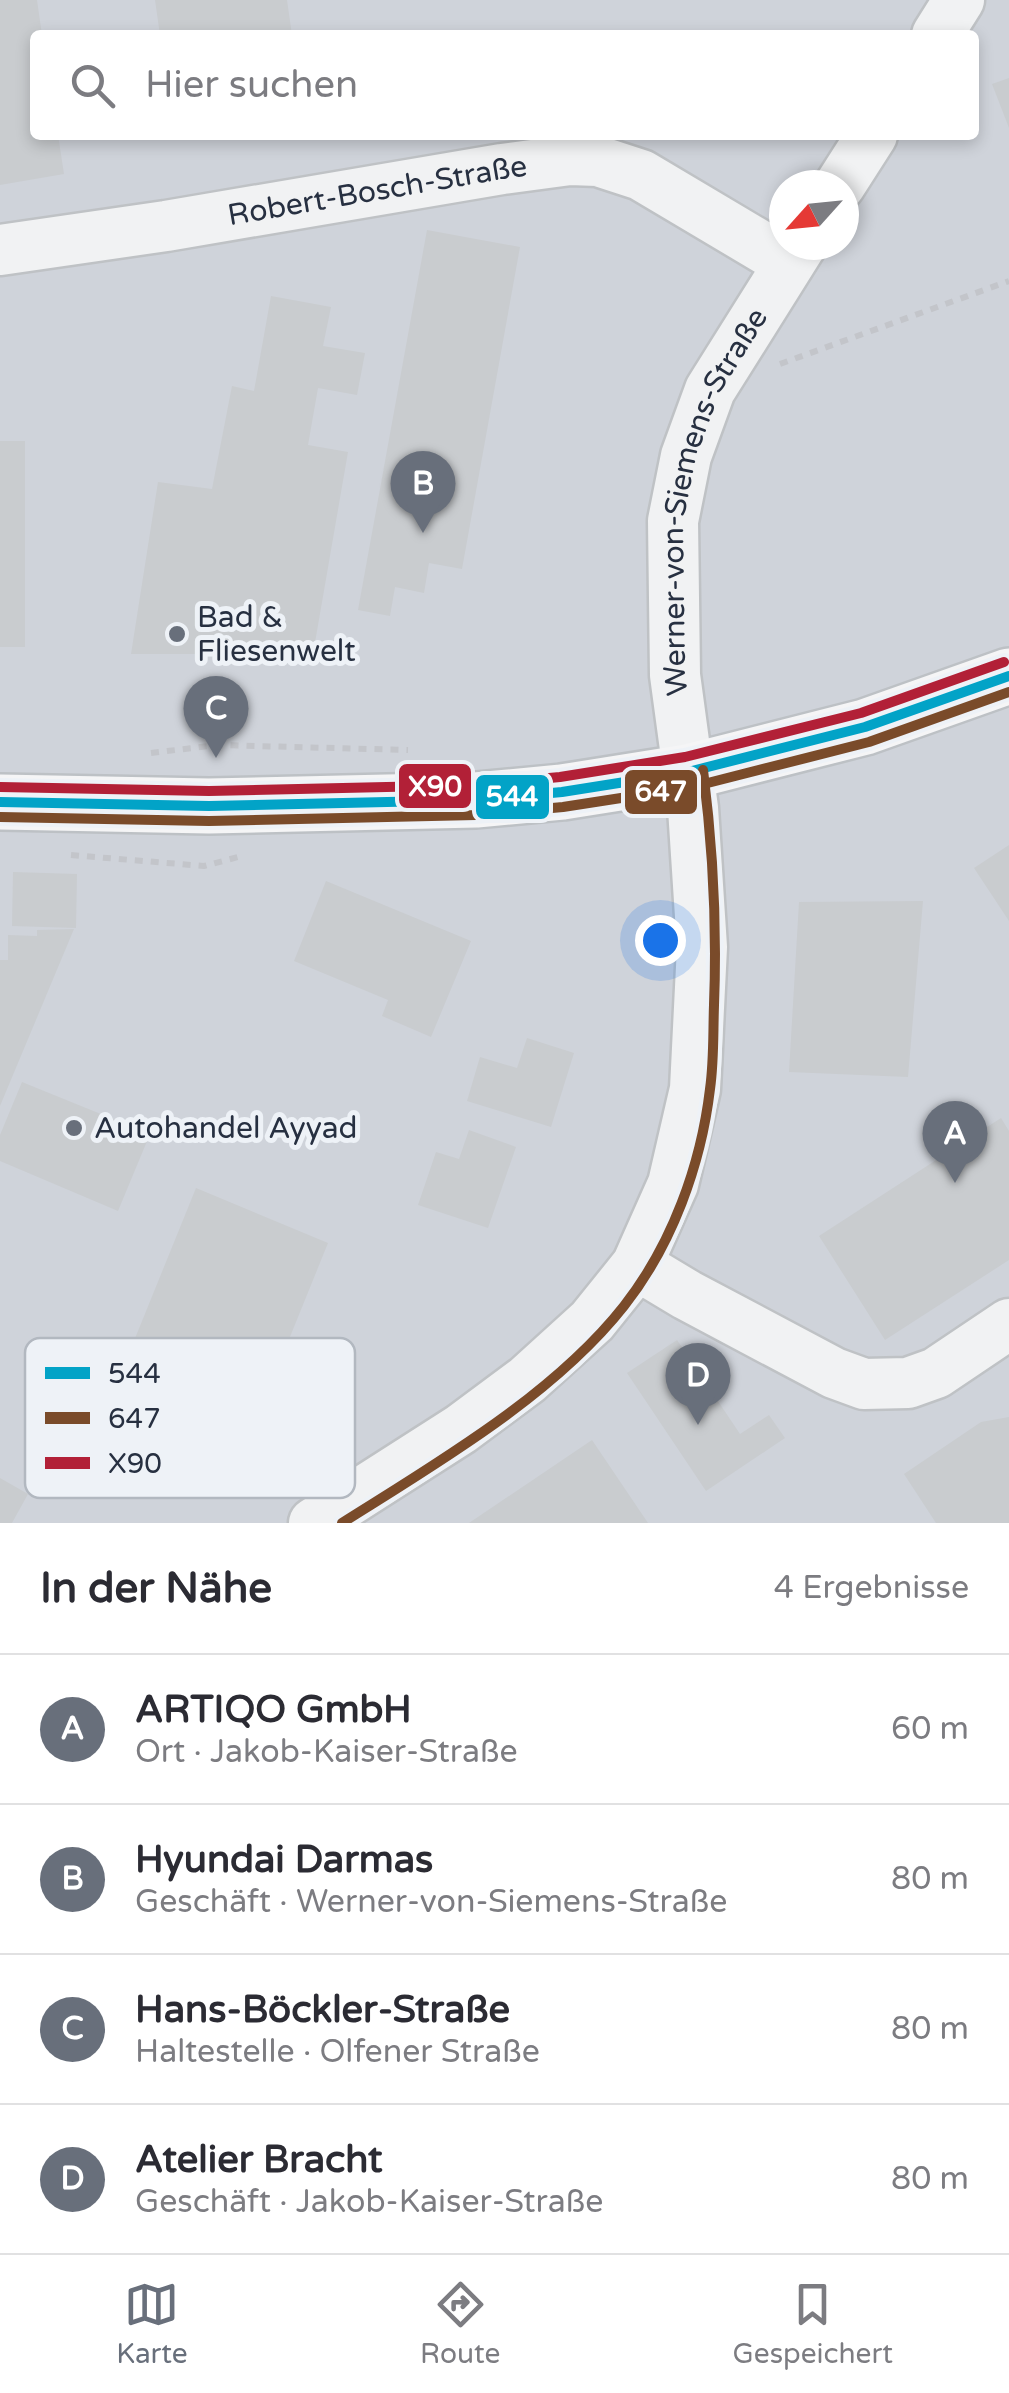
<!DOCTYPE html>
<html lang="de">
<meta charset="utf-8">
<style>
body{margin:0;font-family:"Varela Round",sans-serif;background:#f7f7f7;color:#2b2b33}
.compass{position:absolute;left:769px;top:170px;width:90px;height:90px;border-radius:50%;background:#fff;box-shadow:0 5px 15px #0003;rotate:243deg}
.you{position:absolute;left:660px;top:940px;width:35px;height:35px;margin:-25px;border:8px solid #fff;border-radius:50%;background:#1a73e8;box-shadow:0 0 0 15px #1a73e833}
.badge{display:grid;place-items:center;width:65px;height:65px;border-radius:50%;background:#686f7b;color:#fff;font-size:32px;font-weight:700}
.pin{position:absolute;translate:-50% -82px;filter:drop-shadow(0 2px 5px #0008)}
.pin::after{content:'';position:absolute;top:52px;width:35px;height:30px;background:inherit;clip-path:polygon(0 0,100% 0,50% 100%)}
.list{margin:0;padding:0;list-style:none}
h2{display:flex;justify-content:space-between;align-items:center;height:130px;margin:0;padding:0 40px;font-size:42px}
h2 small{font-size:32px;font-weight:400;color:#7c7c81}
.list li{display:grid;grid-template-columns:65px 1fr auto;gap:30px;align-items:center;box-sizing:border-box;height:150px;padding:0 40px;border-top:2px solid #e1e1e2}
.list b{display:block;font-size:38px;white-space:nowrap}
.list p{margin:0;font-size:32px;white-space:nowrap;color:#7c7c81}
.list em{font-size:32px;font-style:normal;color:#7c7c81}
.icon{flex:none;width:55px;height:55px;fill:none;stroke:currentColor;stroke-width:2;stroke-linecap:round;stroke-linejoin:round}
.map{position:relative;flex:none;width:1009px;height:1523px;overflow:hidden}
.search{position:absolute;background:#fff;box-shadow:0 5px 15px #0003;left:30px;right:30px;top:30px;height:110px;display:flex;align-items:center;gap:25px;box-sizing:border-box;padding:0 35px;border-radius:10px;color:#7c7c81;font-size:38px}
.sheet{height:730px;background:#fff}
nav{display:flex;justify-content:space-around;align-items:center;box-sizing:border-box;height:140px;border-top:2px solid #e1e1e2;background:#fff;font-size:28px;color:#7c7c81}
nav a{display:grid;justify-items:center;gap:5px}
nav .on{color:#686f7b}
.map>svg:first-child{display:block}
.built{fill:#cfd3da;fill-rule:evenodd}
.building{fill:#c9cccf}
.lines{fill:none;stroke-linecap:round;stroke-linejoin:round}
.minor-casing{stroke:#bfc2c5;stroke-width:55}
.major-casing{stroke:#bdc1c5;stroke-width:60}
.path{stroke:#c3c5ca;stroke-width:6;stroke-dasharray:8 8;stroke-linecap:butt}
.minor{stroke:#f1f2f3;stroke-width:50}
.major{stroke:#f5f5f6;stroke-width:55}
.bus-1-casing{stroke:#eef2f7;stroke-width:18}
.bus-2-casing{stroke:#eef2f7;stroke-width:18}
.bus-3-casing{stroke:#eef2f7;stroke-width:18}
.bus-1{stroke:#02a3c7;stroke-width:10}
.bus-2{stroke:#7a4b2a;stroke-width:10}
.bus-3{stroke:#b22037;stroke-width:10}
.poi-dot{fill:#686f7b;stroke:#eef2f7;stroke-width:4}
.labels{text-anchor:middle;stroke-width:10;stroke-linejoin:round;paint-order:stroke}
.street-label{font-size:30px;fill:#273041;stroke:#eef2f7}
.poi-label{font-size:30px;fill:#273041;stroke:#eef2f7;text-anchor:start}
.key{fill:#eef2f7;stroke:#b2b8c0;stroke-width:2.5}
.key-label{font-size:28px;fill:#273041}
.line-badge{stroke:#eef2f7;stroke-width:4}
.badge-label{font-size:28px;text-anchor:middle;font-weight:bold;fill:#fff}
</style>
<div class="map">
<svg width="1009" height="1523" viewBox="0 0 1009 1523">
<rect width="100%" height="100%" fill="#e1e4e7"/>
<!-- built -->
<path class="built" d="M0,0H1009V1523H0ZM35,35H974V135H35ZM784,185H844V245H784Z"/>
<!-- building -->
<path class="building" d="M0,0H37L42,35H35V135H58L64,174L0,185Z
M155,0H287L292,35H160Z
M1009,78V128L992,84Z
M427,230L520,247L462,569L429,563L424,593L395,587L390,616L358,610Z
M271,296L331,307L323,346L365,353L357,395L318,388L308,445L348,452L313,654H131L158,482L212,489L232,386L254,391Z
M0,441H25V647H0Z
M1009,845V921L974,868Z
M13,872L77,874L76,928L12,926Z
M326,881L471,941L431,1037L382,1016L388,1000L294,961Z
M923,901L908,1077L789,1072L799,902Z
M74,929L0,1106V960H8V935L37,936V930Z
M527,1038L574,1053L551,1127L467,1101L480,1057L517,1068Z
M22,1082L150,1134L118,1211L0,1161V1135Z
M1001,1118L1009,1131V1260L885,1340L819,1236Z
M469,1130L516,1147L488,1228L418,1205L436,1152L459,1159Z
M196,1188L328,1243L243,1453L110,1400Z
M677,1340L740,1434L769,1415L785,1438L706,1491L627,1373Z
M1009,1417V1523H936L904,1474L981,1422Z
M592,1440L648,1523H469Z
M0,1478L28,1494L12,1523H0Z"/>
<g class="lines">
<defs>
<g id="minor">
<path d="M937,35L959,0"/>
<path d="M840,185L872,135"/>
<path id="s1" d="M0,250L166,226L502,169L570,160L598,161L641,175L789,263"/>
<path d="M637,1265L687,1295L834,1373L864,1384L908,1383L936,1373L1009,1324"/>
<path id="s2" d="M314,1523L461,1429L527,1380L592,1321L637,1265L673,1184L695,1089L702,947L693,808L675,675L673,521L686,456L710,390L801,245"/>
</g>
<path id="major" d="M0,802L209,806L476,800L562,792L688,772L865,727L1009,676"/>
</defs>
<!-- minor casing -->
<use href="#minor" class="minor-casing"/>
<!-- major casing -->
<use href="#major" class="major-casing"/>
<!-- path -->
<path class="path" d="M780,364L1009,281
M151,753L217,745L408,750
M71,855L204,866L242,856"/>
<!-- minor -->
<use href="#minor" class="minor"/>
<!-- major -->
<use href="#major" class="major"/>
<defs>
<path id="bus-1" d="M0,802L209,806L476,800L562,792L688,772L865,727L1009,676"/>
<path id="bus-2" d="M0,817L209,821L476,815L563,807L692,787L869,742L1009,692
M342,1523C437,1463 554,1395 624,1306C672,1245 701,1165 710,1089C714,1061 713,1033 714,1005C717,927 713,848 703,770"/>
<path id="bus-3" d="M0,787L209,791L475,785L560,777L685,757L861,713L1004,662"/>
</defs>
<!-- bus-1 casing -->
<use href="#bus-1" class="bus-1-casing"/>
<!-- bus-2 casing -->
<use href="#bus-2" class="bus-2-casing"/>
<!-- bus-3 casing -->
<use href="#bus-3" class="bus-3-casing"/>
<!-- bus-1 -->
<use href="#bus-1" class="bus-1"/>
<!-- bus-2 -->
<use href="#bus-2" class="bus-2"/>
<!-- bus-3 -->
<use href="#bus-3" class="bus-3"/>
</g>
<!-- markers -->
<g class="poi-dot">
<circle cx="177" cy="634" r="10"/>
<circle cx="74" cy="1128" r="10"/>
</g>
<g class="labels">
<!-- street labels -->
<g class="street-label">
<text dy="10" stroke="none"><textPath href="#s1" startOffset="382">Robert-Bosch-Straße</textPath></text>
<text dy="10" stroke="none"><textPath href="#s2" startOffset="1200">Werner-von-Siemens-Straße</textPath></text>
</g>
<!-- poi labels -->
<g class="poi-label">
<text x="197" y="627">Bad &amp;<tspan x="197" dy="34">Fliesenwelt</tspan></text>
<text x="94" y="1138">Autohandel Ayyad</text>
</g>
</g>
<!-- legend -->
<rect x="25" y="1338" width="330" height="160" rx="15" class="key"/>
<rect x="45" y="1367" width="45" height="12" fill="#02a3c7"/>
<rect x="45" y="1412" width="45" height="12" fill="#7a4b2a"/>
<rect x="45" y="1457" width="45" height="12" fill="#b22037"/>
<g class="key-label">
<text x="108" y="1383">544</text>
<text x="108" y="1428">647</text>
<text x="108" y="1473">X90</text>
</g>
<g class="line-badge">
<rect x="397" y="762" width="76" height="48" rx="10" fill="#b22037"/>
<rect x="623" y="768" width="76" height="48" rx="10" fill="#7a4b2a"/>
<rect x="474" y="773" width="77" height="48" rx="10" fill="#02a3c7"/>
</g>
<g class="badge-label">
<text x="435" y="796">X90</text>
<text x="661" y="801">647</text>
<text x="512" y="806">544</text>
</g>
</svg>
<svg class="compass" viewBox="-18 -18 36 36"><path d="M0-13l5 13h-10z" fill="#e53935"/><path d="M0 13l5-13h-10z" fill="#7c7c81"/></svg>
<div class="you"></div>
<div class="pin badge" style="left:955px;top:1183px">A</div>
<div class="pin badge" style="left:423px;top:533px">B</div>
<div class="pin badge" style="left:216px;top:758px">C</div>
<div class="pin badge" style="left:698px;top:1425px">D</div>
<div class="search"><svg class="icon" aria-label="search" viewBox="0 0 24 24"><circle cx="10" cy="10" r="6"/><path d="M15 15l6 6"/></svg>Hier suchen</div>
</div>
<section class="sheet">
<h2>In der Nähe<small>4 Ergebnisse</small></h2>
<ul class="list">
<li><span class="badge">A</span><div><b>ARTIQO GmbH</b><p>Ort · Jakob-Kaiser-Straße</p></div><em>60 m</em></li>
<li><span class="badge">B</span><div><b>Hyundai Darmas</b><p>Geschäft · Werner-von-Siemens-Straße</p></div><em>80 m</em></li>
<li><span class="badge">C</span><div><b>Hans-Böckler-Straße</b><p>Haltestelle · Olfener Straße</p></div><em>80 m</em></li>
<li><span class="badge">D</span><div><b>Atelier Bracht</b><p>Geschäft · Jakob-Kaiser-Straße</p></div><em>80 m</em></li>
</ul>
</section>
<nav>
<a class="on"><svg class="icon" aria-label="map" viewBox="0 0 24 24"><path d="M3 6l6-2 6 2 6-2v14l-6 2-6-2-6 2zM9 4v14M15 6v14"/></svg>Karte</a>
<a><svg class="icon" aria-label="directions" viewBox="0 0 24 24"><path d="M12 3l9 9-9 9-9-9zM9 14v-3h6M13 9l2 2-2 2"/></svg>Route</a>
<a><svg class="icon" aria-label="saved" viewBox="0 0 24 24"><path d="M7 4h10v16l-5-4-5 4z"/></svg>Gespeichert</a>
</nav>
